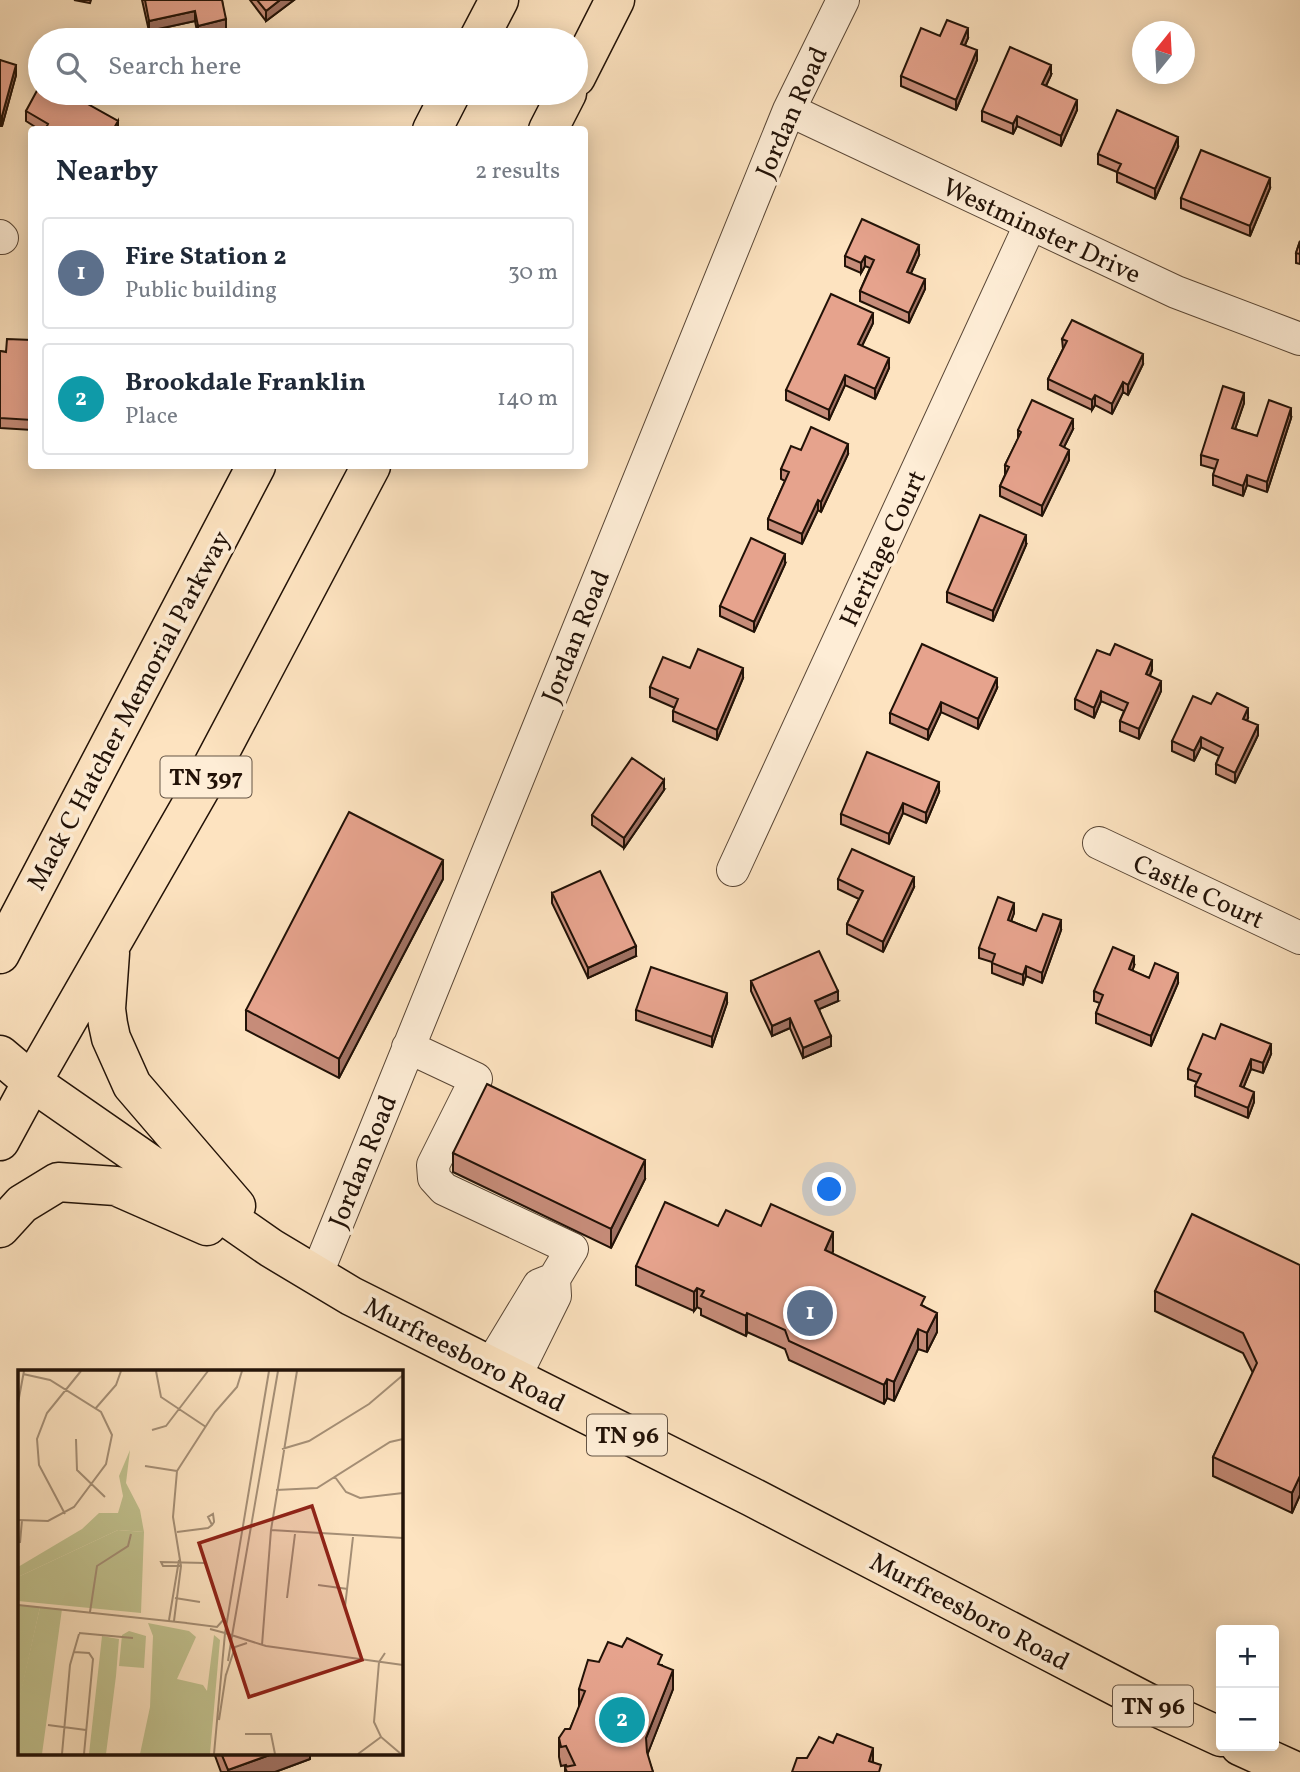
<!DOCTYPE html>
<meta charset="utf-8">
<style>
body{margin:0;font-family:Vollkorn,serif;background:#f2f2f3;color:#1f2937}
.controls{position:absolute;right:21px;bottom:21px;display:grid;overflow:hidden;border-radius:7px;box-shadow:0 4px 18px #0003}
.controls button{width:63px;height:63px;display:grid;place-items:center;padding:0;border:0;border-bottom:2px solid #e0e1e3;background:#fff;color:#1f2937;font:35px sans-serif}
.compass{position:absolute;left:1132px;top:21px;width:63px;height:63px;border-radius:50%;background:#fff;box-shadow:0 4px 18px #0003;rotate:18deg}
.you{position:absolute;left:830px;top:1190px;width:24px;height:24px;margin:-18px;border:5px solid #fff;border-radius:50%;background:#1a73e8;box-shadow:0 0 0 10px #1a73e833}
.badge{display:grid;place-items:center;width:46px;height:46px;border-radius:50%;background:#8f2418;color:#fff;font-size:23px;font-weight:700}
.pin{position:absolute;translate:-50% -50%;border:4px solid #fff;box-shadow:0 2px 7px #0006}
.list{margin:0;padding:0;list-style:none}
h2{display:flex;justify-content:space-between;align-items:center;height:91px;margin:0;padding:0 28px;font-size:30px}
h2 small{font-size:23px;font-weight:400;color:#747a83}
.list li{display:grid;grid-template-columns:46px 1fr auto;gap:21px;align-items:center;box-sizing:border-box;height:112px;margin:0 14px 14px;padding:0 14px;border:2px solid #e0e1e3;border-radius:7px}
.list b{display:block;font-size:26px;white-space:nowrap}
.list p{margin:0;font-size:23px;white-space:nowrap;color:#747a83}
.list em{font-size:23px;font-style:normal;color:#747a83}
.icon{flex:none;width:38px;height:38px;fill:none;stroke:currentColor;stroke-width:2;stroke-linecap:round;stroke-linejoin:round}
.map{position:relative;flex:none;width:1300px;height:1772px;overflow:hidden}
.search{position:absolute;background:#fff;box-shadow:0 4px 18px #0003;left:28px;top:28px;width:560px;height:77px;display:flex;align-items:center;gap:18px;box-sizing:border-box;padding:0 24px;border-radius:38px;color:#747a83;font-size:26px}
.panel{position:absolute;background:#fff;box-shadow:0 4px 18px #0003;left:28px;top:126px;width:560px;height:343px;border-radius:7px}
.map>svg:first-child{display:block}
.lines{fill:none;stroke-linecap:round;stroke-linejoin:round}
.minor-casing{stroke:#594635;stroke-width:34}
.major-casing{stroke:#221207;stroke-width:41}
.highway-casing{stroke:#221207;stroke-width:41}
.minor{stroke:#feedd6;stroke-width:32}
.major{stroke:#fde3c0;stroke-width:38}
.highway{stroke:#fde3c0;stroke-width:38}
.wall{fill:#c68c79;stroke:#221207;stroke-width:2}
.shaded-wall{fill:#a17263;stroke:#221207;stroke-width:2}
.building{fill:#e6a38d;stroke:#221207;stroke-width:2}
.labels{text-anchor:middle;stroke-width:7;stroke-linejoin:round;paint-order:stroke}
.shield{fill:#feedd6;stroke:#645445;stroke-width:2}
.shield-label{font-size:24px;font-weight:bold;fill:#221207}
.street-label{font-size:26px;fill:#221207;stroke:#feedd6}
.inset-road{fill:none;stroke:#a58f76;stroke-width:2}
.view{fill:#8f2418;fill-opacity:0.15;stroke:#8f2418;stroke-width:3.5}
.inset-edge{fill:none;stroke:#221207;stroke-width:3.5}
</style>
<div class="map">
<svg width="1300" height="1772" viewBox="0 0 1300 1772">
<rect width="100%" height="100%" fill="#fde3c0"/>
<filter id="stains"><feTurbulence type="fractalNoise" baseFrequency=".00286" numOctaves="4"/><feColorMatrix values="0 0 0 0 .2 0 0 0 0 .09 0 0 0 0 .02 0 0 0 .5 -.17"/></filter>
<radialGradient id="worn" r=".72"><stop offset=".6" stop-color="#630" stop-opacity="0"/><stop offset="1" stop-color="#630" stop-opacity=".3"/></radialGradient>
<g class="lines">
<defs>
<path id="minor" d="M789,110L1176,292L1300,339
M0,236L2,238
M1099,843L1300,938
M733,870L1030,225
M408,1047L476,1079L433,1165L434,1178L444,1189L572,1249L554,1279L555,1296L514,1379
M316,1276L789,110L843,0
M490,1366L539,1285L554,1279"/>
<path id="major" d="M0,1141L32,1082"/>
<path id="highway" d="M478,40L499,0
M576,77L615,0
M432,130L451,93
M548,130L567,93
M110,953L106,1009L108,1024L111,1038L132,1085L236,1206
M0,954L256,466
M0,1055L32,1082L271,1248L351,1296L752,1497L1156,1707L1221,1737
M32,1082L203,784L371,466
M0,1228L22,1204L58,1182L116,1186L207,1226
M1240,1746L1297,1772"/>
</defs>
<!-- minor casing -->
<use href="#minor" class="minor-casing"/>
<!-- major casing -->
<use href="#major" class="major-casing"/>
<!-- highway casing -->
<use href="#highway" class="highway-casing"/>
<!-- minor -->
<use href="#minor" class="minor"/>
<!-- major -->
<use href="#major" class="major"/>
<!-- highway -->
<use href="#highway" class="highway"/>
</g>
<!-- wall -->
<path class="wall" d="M74,0H91L90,3Z
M142,0H222L226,29L198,36L195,21L149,31Z
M250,0H294L266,21Z
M940,36L968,38L965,45L977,60L956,110L901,86V76Z
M0,60L16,75L2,126H0Z
M1051,75L1046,86L1077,110L1061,146L1017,126L1013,134L982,121V111Z
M26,111L118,130H40L26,121Z
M1178,147L1155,199L1117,182V172L1098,164V154Z
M1270,188L1250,236L1181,208V198Z
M1300,241V264L1296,263V253Z
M919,255L911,273L925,289L909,323L860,301V291L870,268L865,266L861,273L845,266V256Z
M873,323L862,346L889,368L875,399L845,385L829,420L786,400V390Z
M1062,339L1143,364L1128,395L1123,392L1112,414L1095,405L1092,410L1048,389V379L1063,349Z
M32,340V430L0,428V351L6,352Z
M1244,403L1235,429L1257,436L1291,418L1267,492L1247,485L1243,496L1213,485V475L1215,469L1201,465V455Z
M1073,429L1064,447L1069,460L1042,516L1000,496V486L1005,475V465L1018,439V430Z
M801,450L848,454L821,512L818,510L802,544L768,529V519L785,481L781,479V469Z
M1026,545L993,621L947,602V592Z
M785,564L754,632L720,616V606Z
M1110,655L1152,670L1150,676L1161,691L1139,739L1120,731V721L1124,711L1101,701L1094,718L1075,709V699Z
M690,668L743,678L717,740L673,721V711L675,708L650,697V687Z
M997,688L978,729L941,712L928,740L890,723V713Z
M1211,704L1248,718L1247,720L1258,735L1235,783L1216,774V764L1219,756L1201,747L1194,761L1172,751V741Z
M664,790L624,848L592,825V815Z
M939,792L926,823L903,813L889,844L841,824V814Z
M443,879L339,1078L246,1030V1010Z
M838,879L914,887L883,952L847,934V924L859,899L838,889Z
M552,893L636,956L588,978L552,903Z
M1014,913L1011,921L1036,931L1061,930L1042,983L1026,976L1023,985L992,973V962L979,958V948Z
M1134,966L1132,971L1149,978L1178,983L1151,1046L1096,1023V1013L1100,1003L1094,1001V991Z
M751,981L838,1001L819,1009L831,1046L803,1058L790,1028L772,1036L751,991Z
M727,1003L712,1047L636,1020V1010Z
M1215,1039L1271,1054L1263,1073L1251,1069L1243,1088L1254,1102L1248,1118L1195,1096V1086L1197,1082L1188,1079V1069Z
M453,1153L645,1179L611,1248L453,1172Z
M718,1226H761L833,1251L832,1254L925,1307L937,1332L927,1352L918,1349L894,1401L887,1398L884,1404L789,1360L785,1349L747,1332L746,1336L701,1315V1309L697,1307L694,1311L636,1285V1266Z
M1300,1265V1495L1292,1513L1213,1476V1457L1253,1373L1243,1353L1155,1311V1291Z
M599,1662L662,1665L673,1689L647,1755L653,1772H565V1767H567L566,1765L561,1766L559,1757V1738L570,1729L579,1708V1689Z
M214,1753H310V1759L275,1772H221Z"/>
<!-- shaded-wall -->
<path class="shaded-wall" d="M280,0H294L266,21V11Z
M195,11V21L149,31V21Z
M226,19V29L198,36V26Z
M968,28V38L961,54V44Z
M977,50V60L956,110V100Z
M16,65V75L2,126V116Z
M1051,65V75L1042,94V84Z
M1077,100V110L1061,146V136Z
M1017,116V126L1013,134V124Z
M118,121V130H113Z
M1178,137V147L1155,199V189Z
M1270,178V188L1250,236V226Z
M919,245V255L907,282V272Z
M865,256V266L861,273V263Z
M925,279V289L909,323V313Z
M873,313V323L858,354V344Z
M1143,354V364L1128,395V385Z
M889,358V368L875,399V389Z
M845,375V385L829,420V410Z
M1123,382V392L1112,414V404Z
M1244,393V403L1232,438V428Z
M1095,395V405L1092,410V400Z
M1291,408V418L1267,492V482Z
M1073,419V429L1060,455V445Z
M848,444V454L821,512V502Z
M1069,450V460L1042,516V506Z
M1247,475V485L1243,496V486Z
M818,500V510L802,544V534Z
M1026,535V545L993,621V611Z
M785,554V564L754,632V622Z
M1152,660V670L1146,684V674Z
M743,668V678L717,740V730Z
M997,678V688L978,729V719Z
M1161,681V691L1139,739V729Z
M1101,691V701L1094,718V708Z
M941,702V712L928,740V730Z
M1248,708V718L1243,729V719Z
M1258,725V735L1235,783V773Z
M1201,737V747L1194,761V751Z
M664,780V790L624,848V838Z
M939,782V792L926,823V813Z
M903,803V813L889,844V834Z
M443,860V879L339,1078V1059Z
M914,877V887L883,952V942Z
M1014,903V913L1008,930V920Z
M1061,920V930L1042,983V973Z
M636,946V956L588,978V968Z
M1134,956V966L1129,979V969Z
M1026,966V976L1023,985V975Z
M1178,973V983L1151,1046V1036Z
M838,991V1001L815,1011V1001Z
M727,993V1003L712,1047V1037Z
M790,1018V1028L772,1036V1026Z
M831,1036V1046L803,1058V1048Z
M1271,1044V1054L1263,1073V1063Z
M1251,1059V1069L1240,1096V1086Z
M1254,1092V1102L1248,1118V1108Z
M645,1160V1179L611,1248V1229Z
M833,1232V1251L825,1270V1250Z
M697,1288V1307L694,1311V1292Z
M747,1313V1332L746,1336V1316Z
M937,1313V1332L927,1352V1333Z
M918,1329V1349L894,1401V1382Z
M887,1379V1398L884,1404V1385Z
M1300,1476V1495L1292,1513V1493Z
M673,1670V1689L646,1758V1738Z
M873,1748V1768L869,1761Z
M275,1753H310V1759L275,1772H228V1770Z"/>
<!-- building -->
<path class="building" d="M145,0H222L226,19L198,26L195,11L149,21Z
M257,0H280L266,11Z
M947,20L968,28L961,44L977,50L956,100L901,76L921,28L940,36Z
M1010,47L1051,65L1042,84L1077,100L1061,136L1017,116L1013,124L982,111Z
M0,60L16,65L2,116H0Z
M40,85V93H68L118,121L113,130H45L48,124L26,111Z
M1117,110L1178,137L1155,189L1117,172L1121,164L1098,154Z
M1201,150L1270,178L1250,226L1181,198Z
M862,219L919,245L907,272L925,279L909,313L860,291L874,260L865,256L861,263L845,256Z
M1300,241V254L1296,253Z
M831,294L873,313L858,344L889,358L875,389L845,375L829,410L786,390Z
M1072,320L1143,354L1128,385L1123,382L1112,404L1095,395L1092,400L1048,379L1067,341L1062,339Z
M7,339L32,340V420L0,418V351L6,352Z
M1223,386L1244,393L1232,428L1257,436L1269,400L1291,408L1267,482L1247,475L1243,486L1213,475L1218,460L1201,455Z
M1032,400L1073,419L1060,445L1069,450L1042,506L1000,486L1009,467L1005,465L1021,432L1018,430Z
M811,427L848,444L821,502L818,500L802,534L768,519L789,472L781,469L791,446L801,450Z
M980,515L1026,535L993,611L947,592Z
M751,538L785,554L754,622L720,606Z
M922,644L997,678L978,719L941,702L928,730L890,713Z
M1115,644L1152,660L1146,674L1161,681L1139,729L1120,721L1128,703L1101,691L1094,708L1075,699L1097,650L1110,655Z
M698,649L743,668L717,730L673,711L678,699L650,687L663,657L690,668Z
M1217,693L1248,708L1243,719L1258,725L1235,773L1216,764L1223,748L1201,737L1194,751L1172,741L1193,696L1211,704Z
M867,752L939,782L926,813L903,803L889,834L841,814Z
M632,758L664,780L624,838L592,815Z
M349,812L443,860L339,1059L246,1010Z
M852,849L914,877L883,942L847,924L863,891L838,879Z
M600,871L636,946L588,968L552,893Z
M998,897L1014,903L1008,920L1036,931L1043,914L1061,920L1042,973L1026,966L1023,975L992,963L995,954L979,948Z
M1113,947L1134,956L1129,969L1149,978L1155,963L1178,973L1151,1036L1096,1013L1103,995L1094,991Z
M819,951L838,991L815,1001L831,1036L803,1048L790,1018L772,1026L751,981Z
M651,967L727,993L712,1037L636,1010Z
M1221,1024L1271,1044L1263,1063L1251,1059L1240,1086L1254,1092L1248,1108L1195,1086L1201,1074L1188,1069L1203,1034L1215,1039Z
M487,1084L645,1160L611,1229L453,1153Z
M665,1202L718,1226L726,1210L761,1226L771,1204L833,1232L825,1250L925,1297L921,1305L937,1313L927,1333L918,1329L894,1382L887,1379L884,1385L789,1341L785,1330L747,1313L746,1316L701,1296L704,1291L697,1288L694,1292L636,1266Z
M1192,1214L1300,1265V1476L1292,1493L1213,1457L1257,1363L1243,1333L1155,1291Z
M627,1638L662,1655L658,1664L673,1670L646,1738L647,1752L653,1772H567L565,1767L575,1765L566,1746L561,1747L559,1738L565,1729H570L585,1691L579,1689L588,1660L599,1662L608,1642L622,1647Z
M837,1734L873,1748L869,1761L881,1765L879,1772H792L797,1758H807L819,1737L833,1743Z
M221,1753H275L228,1770Z"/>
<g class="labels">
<!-- shield labels -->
<g class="shield">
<rect x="160.5" y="756.5" width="91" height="41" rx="5"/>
<rect x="587" y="1414.5" width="80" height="41" rx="5"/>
<rect x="1113" y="1685.5" width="80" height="41" rx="5"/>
</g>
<g class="shield-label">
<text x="206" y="785">TN 397</text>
<text x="627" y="1443">TN 96</text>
<text x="1153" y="1714">TN 96</text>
</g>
<!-- street labels -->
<g class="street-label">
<text transform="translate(791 112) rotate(-66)" y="9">Jordan Road</text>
<text transform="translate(1042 230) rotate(25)" y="9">Westminster Drive</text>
<text transform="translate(882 548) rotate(-65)" y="9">Heritage Court</text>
<text transform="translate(575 636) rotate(-68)" y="9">Jordan Road</text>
<text transform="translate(128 710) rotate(-62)" y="9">Mack C Hatcher Memorial Parkway</text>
<text transform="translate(1199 891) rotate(25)" y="9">Castle Court</text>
<text transform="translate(362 1161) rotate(-68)" y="9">Jordan Road</text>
<text transform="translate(465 1354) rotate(27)" y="9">Murfreesboro Road</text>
<text transform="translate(970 1611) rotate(28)" y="9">Murfreesboro Road</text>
</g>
</g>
<!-- overview -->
<g transform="translate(18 1370)">
<rect width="385" height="385" fill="#fde3c0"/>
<path d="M100,160L126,162L123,243L0,231V207ZM22,237L44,239L24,384H0V334ZM130,253L171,261L178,267L159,309L185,315L189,321L196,265L202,270L192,384H122L132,337L135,266ZM111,261L128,266L126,298L101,296L104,265ZM84,266L101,269L98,306L88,384H71Z" fill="#c2c390"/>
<path d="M112,80L108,113L122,140L126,162L100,160L0,207V197L64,159L81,143H100L105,126L101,106ZM0,235L22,237L1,332H0Z" fill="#c2c390"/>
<path class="inset-road" d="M138,1L143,27L188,57M251,1L207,263L248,276L385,295M0,33L6,1M77,39L98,15L103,1M134,60L148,56L190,1M58,69L59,100L87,127M264,79L291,71L351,34L385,5M127,96L159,101M317,107L328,122L342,128L385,123M258,120L299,118L372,72L385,69M47,144L21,95L19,69L29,43L63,1M0,150L30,151L56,137L88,94L94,65L83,42L32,10L5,4M253,160L385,168M159,162L190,158L194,155L196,152V151L195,144L190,147L194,155M2,173L4,150M162,196H145L143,192L188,193M300,215L330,219M157,228L182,232M269,228L277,164M0,235L169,253M327,237L335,167M72,242L79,196L110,176L113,164M151,250L161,190M156,251L163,196L155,147L159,101L197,42L219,17L224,1M168,253L199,257L207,248M192,259L207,263L196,384M61,263L115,268M214,266L260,1M244,275L253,160L279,1M56,282L71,283L75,289L66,384M367,283L361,292L356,352L363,367L383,384M210,291L214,266M208,305L217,277L229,273M201,350L208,304M30,355L68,360M227,364H253L257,384M44,384L52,295L61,264M340,384L363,367"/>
<path class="view" d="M294,136L344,290L231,327L181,173Z"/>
<rect width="385" height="385" class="inset-edge"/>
</g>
<rect width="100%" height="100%" filter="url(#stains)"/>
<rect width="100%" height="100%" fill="url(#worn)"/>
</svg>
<div class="controls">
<button>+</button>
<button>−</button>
</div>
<svg class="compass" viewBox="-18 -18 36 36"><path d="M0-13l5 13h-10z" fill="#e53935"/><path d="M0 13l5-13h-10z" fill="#747a83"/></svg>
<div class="you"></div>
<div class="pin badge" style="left:810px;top:1313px;background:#5c6f8a">1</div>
<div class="pin badge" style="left:622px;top:1720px;background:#0f9aa8">2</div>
<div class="search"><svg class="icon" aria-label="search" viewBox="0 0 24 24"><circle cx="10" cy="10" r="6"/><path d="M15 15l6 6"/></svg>Search here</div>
<section class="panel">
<h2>Nearby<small>2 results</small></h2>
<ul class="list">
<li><span class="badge" style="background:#5c6f8a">1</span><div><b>Fire Station 2</b><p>Public building</p></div><em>30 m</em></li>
<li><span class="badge" style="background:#0f9aa8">2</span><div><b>Brookdale Franklin</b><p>Place</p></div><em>140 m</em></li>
</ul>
</section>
</div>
